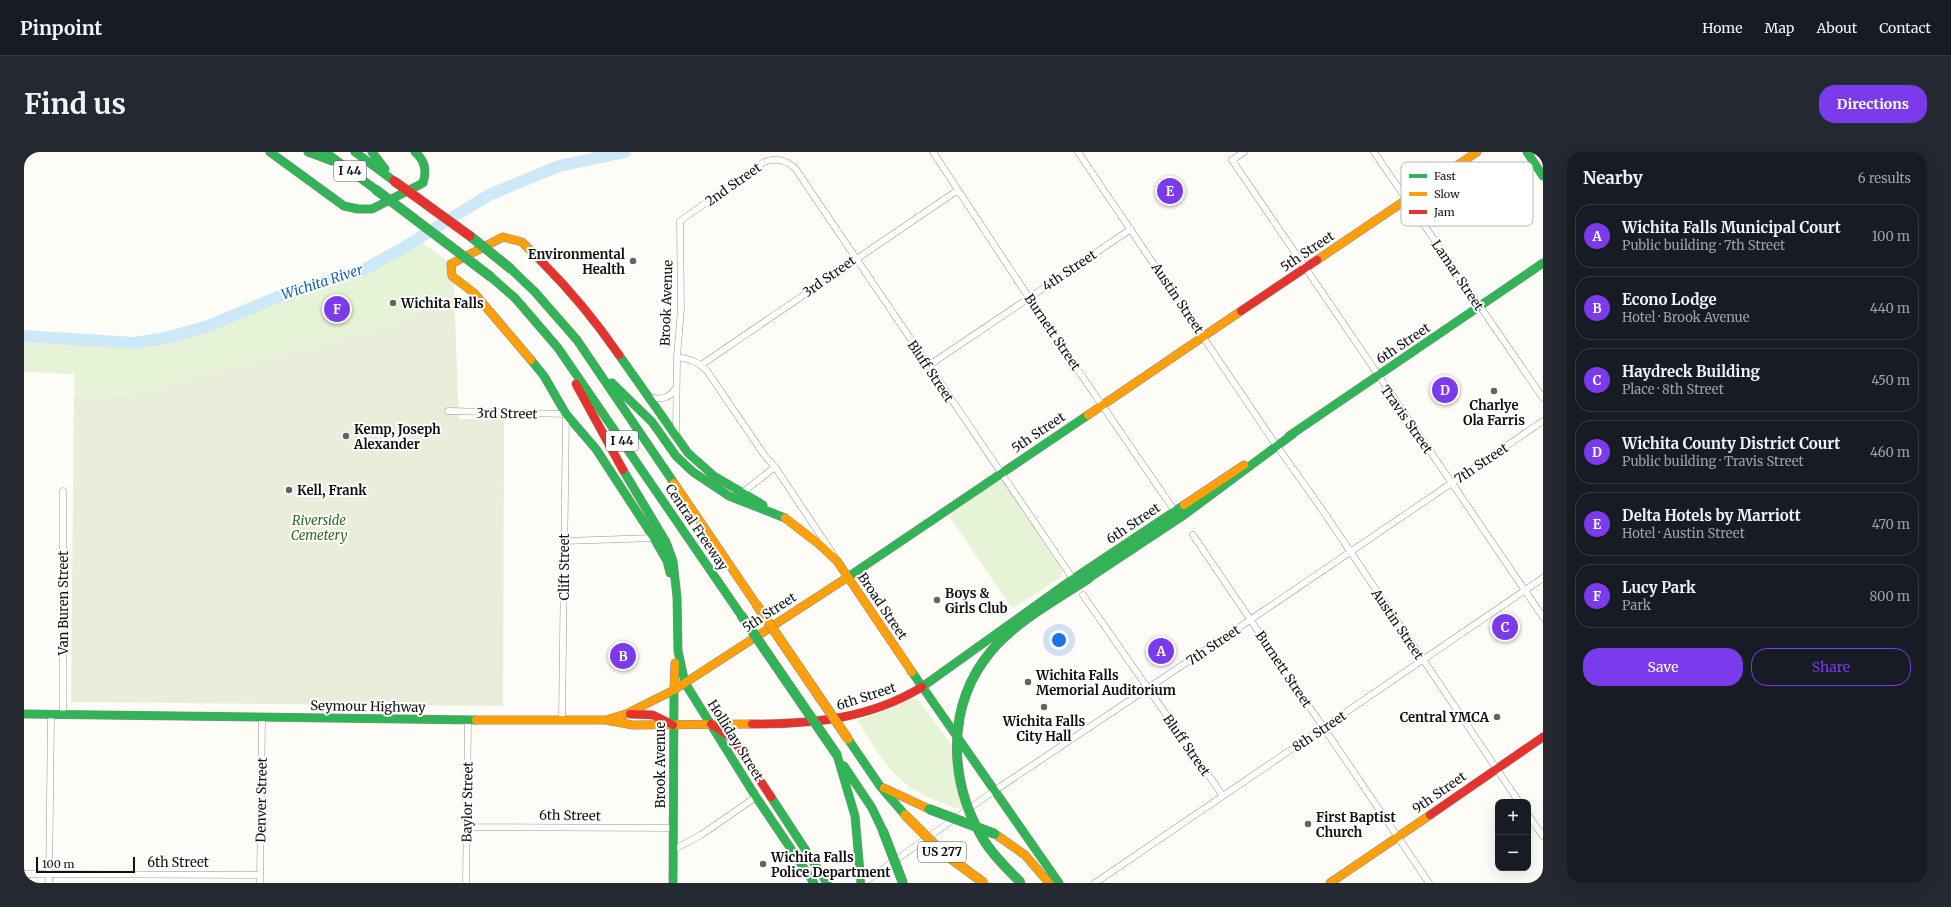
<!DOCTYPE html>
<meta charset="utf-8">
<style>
body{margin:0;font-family:Merriweather,serif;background:#242831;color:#f1f3f6}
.controls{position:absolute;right:12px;bottom:12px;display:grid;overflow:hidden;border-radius:8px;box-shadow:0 4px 16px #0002}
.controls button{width:36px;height:36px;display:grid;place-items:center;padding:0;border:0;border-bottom:1px solid #363941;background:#171b24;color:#f1f3f6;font:20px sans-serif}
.scale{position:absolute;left:12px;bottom:10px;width:99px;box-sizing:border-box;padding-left:4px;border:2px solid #111;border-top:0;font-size:11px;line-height:14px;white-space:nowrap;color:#111;-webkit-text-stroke:3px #fff;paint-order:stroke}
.you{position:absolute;left:1035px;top:488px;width:14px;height:14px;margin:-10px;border:3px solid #fff;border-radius:50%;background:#1a73e8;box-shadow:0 0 0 6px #1a73e833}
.badge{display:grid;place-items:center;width:26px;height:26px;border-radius:50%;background:#7c3aed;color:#fff;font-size:13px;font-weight:700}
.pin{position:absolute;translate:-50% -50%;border:2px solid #fff;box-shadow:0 1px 4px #0006}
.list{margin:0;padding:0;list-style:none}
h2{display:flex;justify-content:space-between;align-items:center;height:52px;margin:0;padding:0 16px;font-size:17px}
h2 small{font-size:13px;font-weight:400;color:#9ea1a6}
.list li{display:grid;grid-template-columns:26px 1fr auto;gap:12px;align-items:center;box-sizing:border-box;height:64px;margin:0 8px 8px;padding:0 8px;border:1px solid #363941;border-radius:16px}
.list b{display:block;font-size:15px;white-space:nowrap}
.list p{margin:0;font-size:13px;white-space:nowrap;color:#9ea1a6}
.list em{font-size:13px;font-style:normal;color:#9ea1a6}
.actions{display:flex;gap:8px;padding:12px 16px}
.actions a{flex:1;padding:9px 0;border:1px solid #7c3aed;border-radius:16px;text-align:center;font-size:14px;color:#7c3aed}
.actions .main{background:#7c3aed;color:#fff}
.map{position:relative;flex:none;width:1519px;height:731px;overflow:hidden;border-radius:16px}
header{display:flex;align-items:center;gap:24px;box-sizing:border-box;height:56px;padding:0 20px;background:#171b24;border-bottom:1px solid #363941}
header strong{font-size:19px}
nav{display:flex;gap:22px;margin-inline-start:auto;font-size:14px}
.intro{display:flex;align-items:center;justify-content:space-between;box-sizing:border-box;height:96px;padding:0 24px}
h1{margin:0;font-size:28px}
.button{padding:10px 18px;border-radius:16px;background:#7c3aed;color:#fff;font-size:14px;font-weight:700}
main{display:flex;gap:24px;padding:0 24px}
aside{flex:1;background:#171b24;border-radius:16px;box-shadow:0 4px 16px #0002}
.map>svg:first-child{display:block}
.green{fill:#e7f3d7}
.cemetery{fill:#e9eedb}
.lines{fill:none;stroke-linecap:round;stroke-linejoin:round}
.river{stroke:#cde8f7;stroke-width:12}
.street-casing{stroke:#979795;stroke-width:7}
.fast-casing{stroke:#8e8d8b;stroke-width:9}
.slow-casing{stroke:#8e8d8b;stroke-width:9}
.jam-casing{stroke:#8e8d8b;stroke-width:9}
.street{stroke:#fffffe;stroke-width:6}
.fast{stroke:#30b455;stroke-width:8}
.slow{stroke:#ff9f0a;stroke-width:8}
.jam{stroke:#e5322d;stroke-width:8}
.fast-bridge-casing{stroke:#858482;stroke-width:10;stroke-linecap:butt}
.slow-bridge-casing{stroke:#858482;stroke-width:10;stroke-linecap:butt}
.jam-bridge-casing{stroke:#858482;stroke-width:10;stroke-linecap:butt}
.fast-bridge{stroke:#30b455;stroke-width:9}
.slow-bridge{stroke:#ff9f0a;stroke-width:9}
.jam-bridge{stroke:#e5322d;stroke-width:9}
.poi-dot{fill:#646362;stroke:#fff;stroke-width:1.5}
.labels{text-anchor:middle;stroke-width:4;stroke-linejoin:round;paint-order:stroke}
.shield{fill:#fff;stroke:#585858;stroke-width:1}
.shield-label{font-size:12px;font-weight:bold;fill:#111}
.street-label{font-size:13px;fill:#111;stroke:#fff}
.poi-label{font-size:13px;font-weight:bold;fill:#111;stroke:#fff;text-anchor:start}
.park-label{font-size:13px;font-style:italic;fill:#2f6b1f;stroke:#fff}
.water-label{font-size:14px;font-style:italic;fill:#1768a6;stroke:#fff}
.key{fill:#fff;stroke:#b8b8b8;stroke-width:1}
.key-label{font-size:11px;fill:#111}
</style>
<header>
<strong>Pinpoint</strong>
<nav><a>Home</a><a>Map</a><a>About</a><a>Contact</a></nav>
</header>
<div class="intro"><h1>Find us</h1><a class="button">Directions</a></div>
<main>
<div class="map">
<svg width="1519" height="731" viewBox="0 0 1519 731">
<rect width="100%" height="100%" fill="#fdfcf7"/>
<!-- green -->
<path class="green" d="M394,87L427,112L430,139L378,170L112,242L51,244L50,222L0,220V184L110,191L142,186L184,174L258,143L339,118Z
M975,329H979L1039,419L1037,425L991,455H987L927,367V361Z
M888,546L894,547L930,596L940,657C931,657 922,652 913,649C869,632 857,605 833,568L868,556Z"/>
<!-- cemetery -->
<path class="cemetery" d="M430,139L435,267H480L479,554L47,550L50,244L111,242L378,170Z"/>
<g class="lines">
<!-- river -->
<path class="river" d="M0,184L110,191L142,186L184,174L258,143L339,118L377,97L465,43L535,14L601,0"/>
<defs>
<path id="street" d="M909,0L1021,170L1150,358
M1054,0L1252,293
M1220,0L1208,8L1519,465
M1350,0L1519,246
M653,205C666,207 675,210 683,219L741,304L751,315L809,402
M677,213L934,38
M904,214L1107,77
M624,245C637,248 645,247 652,236
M424,259L542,262L538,567
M652,284L653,205L657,157L656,69L740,10C752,6 760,7 771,16L1049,427
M1253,294L1299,359L1495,650
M718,341L751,315
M1169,383L1405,731
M540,389L630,386
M1059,443L1199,644
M39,563V339
M1504,663L1519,684
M443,675L650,676
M649,698L677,683L732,645
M0,722L236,723
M25,731L27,563
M236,731L238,566
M442,731L444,568
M839,731L970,639L1226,468L1519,269
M1071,731L1519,426"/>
<path id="fast" d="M246,0L320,54L334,57H348L399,31C403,18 401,9 391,0
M284,0L308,9
M301,0L351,37
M331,0L370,29
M348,0L361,17
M1503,0L1519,24
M487,117L511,140L553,188L650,331
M467,125L491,146L534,196L717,463
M595,203L664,301L690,324L739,353
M507,208L520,224L542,262L572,297L630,386L643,409L646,421
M588,231L628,270L652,304L669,320L705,344L761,366
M1265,284L1519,111
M599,318L642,390L649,409L653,445
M824,425L1064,263
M1065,426L1160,363L1269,282
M653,445L654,499L661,531L732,645L790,731
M888,520L1035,731
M898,535L1049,427L1160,353
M0,562L452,568
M824,587L856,634L881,663
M813,603L831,664L837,731
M820,614L848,656L859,679
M747,645L803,731
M649,731L650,538"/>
<path id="slow" d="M1293,108L1453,0
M507,208L450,141L428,124L427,112L479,85L498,90L517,109
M1064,263L1217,159
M650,331L732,452
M1160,353L1220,313
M761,366L796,393L813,409L888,520
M650,538L651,511
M585,567L602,562L650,538L824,425
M452,568H581L609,573L728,572
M860,636L905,657
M971,682L1001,703L1025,731
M1306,731L1406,663"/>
<path id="jam" d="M517,109C546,138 571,168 595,203
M1217,159L1293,108
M552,232L599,318
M606,562L629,563L649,573
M687,572L709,587L747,645
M728,572C789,572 845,567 898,535
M1406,663L1519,585"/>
</defs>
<!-- street casing -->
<use href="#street" class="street-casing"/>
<!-- fast casing -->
<use href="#fast" class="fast-casing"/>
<!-- slow casing -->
<use href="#slow" class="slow-casing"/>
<!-- jam casing -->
<use href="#jam" class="jam-casing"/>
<!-- street -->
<use href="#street" class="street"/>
<!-- fast -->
<use href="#fast" class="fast"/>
<!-- slow -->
<use href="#slow" class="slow"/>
<!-- jam -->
<use href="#jam" class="jam"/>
<defs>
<path id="fast-bridge" d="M351,37L467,125
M446,84L487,117
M717,463L813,603
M905,657L971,682
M859,679L879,731
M997,731C985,718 971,706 961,690C924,631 921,553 968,498C994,468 1032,448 1065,426"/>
<path id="slow-bridge" d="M732,452L824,587
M881,663L918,700L960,731"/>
<path id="jam-bridge" d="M370,29L446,84"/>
</defs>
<!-- fast-bridge casing -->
<use href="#fast-bridge" class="fast-bridge-casing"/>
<!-- slow-bridge casing -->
<use href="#slow-bridge" class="slow-bridge-casing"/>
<!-- jam-bridge casing -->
<use href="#jam-bridge" class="jam-bridge-casing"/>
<!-- fast-bridge -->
<use href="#fast-bridge" class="fast-bridge"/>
<!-- slow-bridge -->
<use href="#slow-bridge" class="slow-bridge"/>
<!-- jam-bridge -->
<use href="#jam-bridge" class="jam-bridge"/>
</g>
<!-- markers -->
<g class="poi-dot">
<circle cx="609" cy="109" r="4"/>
<circle cx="369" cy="151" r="4"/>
<circle cx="1470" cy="239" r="4"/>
<circle cx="322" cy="284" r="4"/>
<circle cx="265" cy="338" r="4"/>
<circle cx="913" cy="448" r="4"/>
<circle cx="1004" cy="530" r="4"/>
<circle cx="1020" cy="555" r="4"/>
<circle cx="1473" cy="565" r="4"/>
<circle cx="1284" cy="672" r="4"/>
<circle cx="739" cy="712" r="4"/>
</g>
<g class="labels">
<!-- shield labels -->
<g class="shield">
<rect x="310" y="9" width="32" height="20" rx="3"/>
<rect x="582" y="279" width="32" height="20" rx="3"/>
<rect x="894" y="690" width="48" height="20" rx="3"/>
</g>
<g class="shield-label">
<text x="326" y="23">I 44</text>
<text x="598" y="293">I 44</text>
<text x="918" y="704">US 277</text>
</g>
<!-- street labels -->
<g class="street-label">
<text transform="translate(709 32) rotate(-35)" y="5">2nd Street</text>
<text transform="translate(1283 99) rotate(-34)" y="5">5th Street</text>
<text transform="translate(1045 118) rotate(-34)" y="5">4th Street</text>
<text transform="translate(1434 123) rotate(56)" y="5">Lamar Street</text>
<text transform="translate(805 124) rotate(-35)" y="5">3rd Street</text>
<text transform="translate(1154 146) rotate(56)" y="5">Austin Street</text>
<text transform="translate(642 151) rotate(-88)" y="5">Brook Avenue</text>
<text transform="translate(1029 180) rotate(56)" y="5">Burnett Street</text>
<text transform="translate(1379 191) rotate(-34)" y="5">6th Street</text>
<text transform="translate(907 219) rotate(56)" y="5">Bluff Street</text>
<text transform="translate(483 261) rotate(1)" y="5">3rd Street</text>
<text transform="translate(1383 267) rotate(55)" y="5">Travis Street</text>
<text transform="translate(1014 280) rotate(-34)" y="5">5th Street</text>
<text transform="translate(1457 311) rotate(-34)" y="5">7th Street</text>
<text transform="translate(1109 371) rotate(-34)" y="5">6th Street</text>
<text transform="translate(673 375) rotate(56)" y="5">Central Freeway</text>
<text transform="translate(540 415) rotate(-90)" y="5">Clift Street</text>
<text transform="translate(39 451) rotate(-90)" y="5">Van Buren Street</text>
<text transform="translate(859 454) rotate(56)" y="5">Broad Street</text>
<text transform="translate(745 460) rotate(-33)" y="5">5th Street</text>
<text transform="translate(1374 472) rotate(56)" y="5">Austin Street</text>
<text transform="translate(1189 493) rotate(-34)" y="5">7th Street</text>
<text transform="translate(1260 517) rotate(56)" y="5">Burnett Street</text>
<text transform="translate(842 544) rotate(-18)" y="5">6th Street</text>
<text transform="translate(344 554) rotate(1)" y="5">Seymour Highway</text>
<text transform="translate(1295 579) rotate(-34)" y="5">8th Street</text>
<text transform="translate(712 588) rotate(58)" y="5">Holliday Street</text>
<text transform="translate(1163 593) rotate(55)" y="5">Bluff Street</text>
<text transform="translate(636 613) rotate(-90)" y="5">Brook Avenue</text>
<text transform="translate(1415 640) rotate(-35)" y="5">9th Street</text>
<text transform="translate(237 648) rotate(-89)" y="5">Denver Street</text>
<text transform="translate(443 650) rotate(-89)" y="5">Baylor Street</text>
<text transform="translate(546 663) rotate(1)" y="5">6th Street</text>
<text x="154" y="715">6th Street</text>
</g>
<!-- poi labels -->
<g class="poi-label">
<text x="601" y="107" text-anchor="end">Environmental<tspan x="601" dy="15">Health</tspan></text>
<text x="377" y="156">Wichita Falls</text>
<text x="1470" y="258" text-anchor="middle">Charlye<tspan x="1470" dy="15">Ola Farris</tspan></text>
<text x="330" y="282">Kemp, Joseph<tspan x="330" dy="15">Alexander</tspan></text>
<text x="273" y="343">Kell, Frank</text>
<text x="921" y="446">Boys &amp;<tspan x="921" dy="15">Girls Club</tspan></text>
<text x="1012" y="528">Wichita Falls<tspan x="1012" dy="15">Memorial Auditorium</tspan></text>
<text x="1465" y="570" text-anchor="end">Central YMCA</text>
<text x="1020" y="574" text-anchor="middle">Wichita Falls<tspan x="1020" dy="15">City Hall</tspan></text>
<text x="1292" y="670">First Baptist<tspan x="1292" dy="15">Church</tspan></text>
<text x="747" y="710">Wichita Falls<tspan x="747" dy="15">Police Department</tspan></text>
</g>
<!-- park labels -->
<g class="park-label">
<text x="295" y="373">Riverside<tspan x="295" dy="15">Cemetery</tspan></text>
</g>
<!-- water labels -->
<g class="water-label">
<text transform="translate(298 130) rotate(-18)" y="5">Wichita River</text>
</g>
</g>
<!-- legend -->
<rect x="1377" y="10" width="132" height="64" rx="6" class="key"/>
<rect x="1385" y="22" width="18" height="4" fill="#30b455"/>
<rect x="1385" y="40" width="18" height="4" fill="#ff9f0a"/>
<rect x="1385" y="58" width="18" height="4" fill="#e5322d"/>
<g class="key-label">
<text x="1410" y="28">Fast</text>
<text x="1410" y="46">Slow</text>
<text x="1410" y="64">Jam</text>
</g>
</svg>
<div class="controls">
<button>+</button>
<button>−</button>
</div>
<div class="scale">100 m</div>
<div class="you"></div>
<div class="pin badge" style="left:1137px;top:499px">A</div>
<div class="pin badge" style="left:599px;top:504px">B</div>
<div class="pin badge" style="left:1481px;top:475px">C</div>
<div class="pin badge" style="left:1421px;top:238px">D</div>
<div class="pin badge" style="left:1146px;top:39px">E</div>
<div class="pin badge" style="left:313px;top:157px">F</div>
</div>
<aside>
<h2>Nearby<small>6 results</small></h2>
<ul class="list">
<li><span class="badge">A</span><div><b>Wichita Falls Municipal Court</b><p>Public building · 7th Street</p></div><em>100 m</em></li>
<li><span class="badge">B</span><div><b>Econo Lodge</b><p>Hotel · Brook Avenue</p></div><em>440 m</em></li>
<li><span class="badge">C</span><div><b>Haydreck Building</b><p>Place · 8th Street</p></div><em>450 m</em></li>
<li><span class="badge">D</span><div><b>Wichita County District Court</b><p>Public building · Travis Street</p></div><em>460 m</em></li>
<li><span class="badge">E</span><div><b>Delta Hotels by Marriott</b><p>Hotel · Austin Street</p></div><em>470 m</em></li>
<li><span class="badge">F</span><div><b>Lucy Park</b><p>Park</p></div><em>800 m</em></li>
</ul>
<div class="actions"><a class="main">Save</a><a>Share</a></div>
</aside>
</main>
